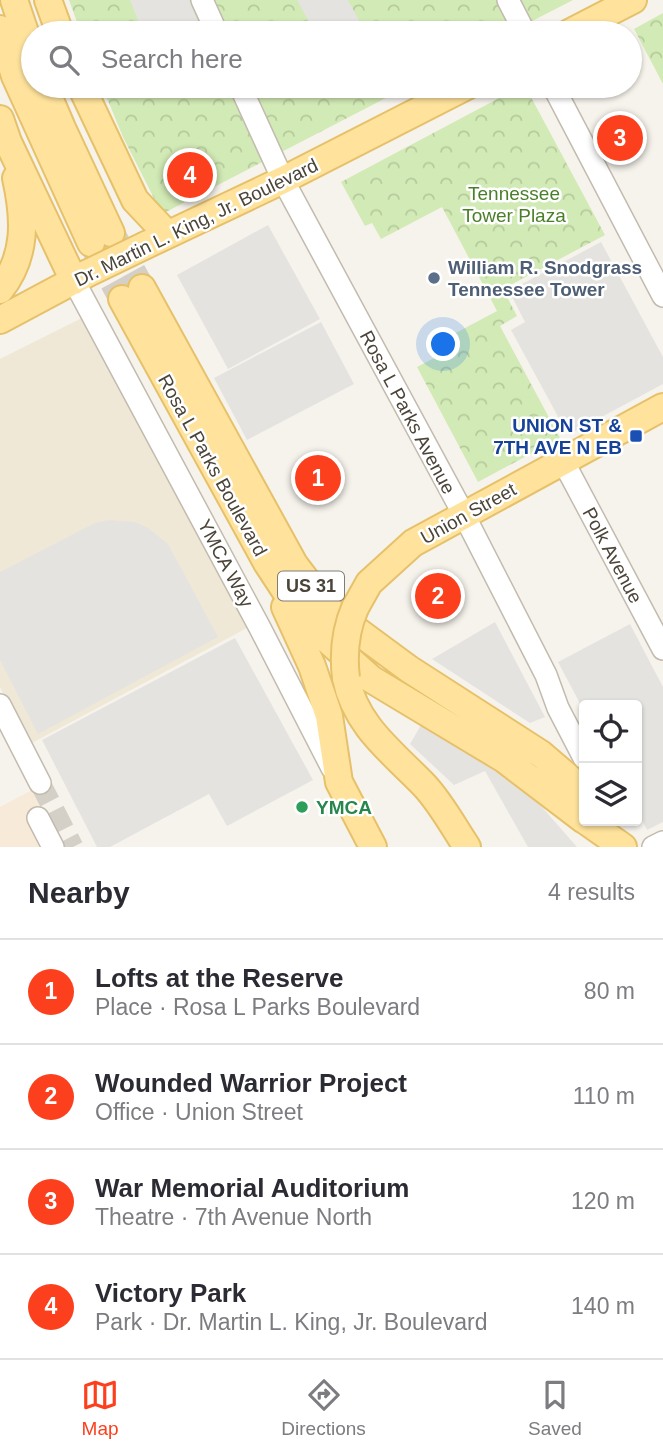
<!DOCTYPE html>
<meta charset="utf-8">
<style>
body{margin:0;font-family:Arial,sans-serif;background:#f2f2f3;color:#2b2b33}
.controls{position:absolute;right:21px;bottom:21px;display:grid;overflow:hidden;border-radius:7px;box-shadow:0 2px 5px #0004}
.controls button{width:63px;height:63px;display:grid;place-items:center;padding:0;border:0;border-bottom:2px solid #e1e1e2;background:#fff;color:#2b2b33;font:35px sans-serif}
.you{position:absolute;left:444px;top:345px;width:24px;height:24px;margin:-18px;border:5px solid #fff;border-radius:50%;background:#1a73e8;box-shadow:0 0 0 10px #1a73e833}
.badge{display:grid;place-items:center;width:46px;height:46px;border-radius:50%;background:#fc3f1d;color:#fff;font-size:23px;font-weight:700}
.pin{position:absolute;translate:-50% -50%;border:4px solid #fff;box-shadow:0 2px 7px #0006}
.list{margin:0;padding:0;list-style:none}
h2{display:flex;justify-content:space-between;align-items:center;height:91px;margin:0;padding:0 28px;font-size:30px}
h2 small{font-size:23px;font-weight:400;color:#7c7c81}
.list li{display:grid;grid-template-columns:46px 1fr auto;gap:21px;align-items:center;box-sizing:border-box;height:105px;padding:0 28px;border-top:2px solid #e1e1e2}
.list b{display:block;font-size:26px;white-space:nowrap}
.list p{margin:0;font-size:23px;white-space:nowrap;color:#7c7c81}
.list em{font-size:23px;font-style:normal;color:#7c7c81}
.icon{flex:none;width:38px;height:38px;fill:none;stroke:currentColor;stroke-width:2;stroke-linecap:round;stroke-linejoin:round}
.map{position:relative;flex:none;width:663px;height:847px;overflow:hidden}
.search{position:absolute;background:#fff;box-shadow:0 2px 5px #0004;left:21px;right:21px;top:21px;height:77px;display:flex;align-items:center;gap:18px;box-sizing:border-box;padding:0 24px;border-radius:38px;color:#7c7c81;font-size:26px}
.sheet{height:511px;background:#fff}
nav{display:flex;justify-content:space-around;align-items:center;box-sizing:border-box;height:98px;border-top:2px solid #e1e1e2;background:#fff;font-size:19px;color:#7c7c81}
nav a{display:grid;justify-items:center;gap:4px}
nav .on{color:#fc3f1d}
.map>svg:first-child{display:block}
.commercial{fill:#f7ead8}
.education{fill:#efe8d6}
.park{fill:url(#park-crowns)}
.parking{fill:#e5e3e0}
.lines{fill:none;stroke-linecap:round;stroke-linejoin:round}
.minor-tunnel{stroke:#d4d0c8;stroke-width:21;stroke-dasharray:21 10;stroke-linecap:butt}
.major-tunnel{stroke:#d4d0c8;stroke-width:26;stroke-dasharray:26 13;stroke-linecap:butt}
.minor-casing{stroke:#c2bbae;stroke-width:24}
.major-casing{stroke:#e6c16a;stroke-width:30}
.minor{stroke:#fff;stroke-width:21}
.major{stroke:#ffe39c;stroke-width:26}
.major-bridge-casing{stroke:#e6c16a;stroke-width:30;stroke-linecap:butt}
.major-bridge{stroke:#ffe39c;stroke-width:26}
.service-dot{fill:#5c6f8a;stroke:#fff;stroke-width:2.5}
.transit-dot{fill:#1a4fb4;stroke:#fff;stroke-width:2.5}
.leisure-dot{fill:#2e9e5b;stroke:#fff;stroke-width:2.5}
.labels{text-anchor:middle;stroke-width:5;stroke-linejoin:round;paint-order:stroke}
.shield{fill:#fff;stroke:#817c74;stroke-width:2}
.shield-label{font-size:18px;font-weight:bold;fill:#4b4439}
.park-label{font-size:19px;fill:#4a7f2a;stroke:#fff}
.street-label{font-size:19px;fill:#4b4439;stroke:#fff}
.service-label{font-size:19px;font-weight:bold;fill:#4e5e75;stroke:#fff;text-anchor:start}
.transit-label{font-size:19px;font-weight:bold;fill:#164399;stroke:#fff;text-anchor:end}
.leisure-label{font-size:19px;font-weight:bold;fill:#27864d;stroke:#fff;text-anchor:start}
</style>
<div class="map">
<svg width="663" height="847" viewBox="0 0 663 847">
<defs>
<pattern id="park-crowns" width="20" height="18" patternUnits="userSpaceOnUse" patternTransform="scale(1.75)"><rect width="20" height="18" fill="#d2eab5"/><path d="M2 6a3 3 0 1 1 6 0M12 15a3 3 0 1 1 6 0" fill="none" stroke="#b6ca9c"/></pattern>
</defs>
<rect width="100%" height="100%" fill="#f6f3ec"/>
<!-- commercial -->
<path class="commercial" d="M34,789L61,847H0V807Z"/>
<!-- education -->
<path class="education" d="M86,316L247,628L30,744L0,687V359Z"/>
<!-- park -->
<path class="park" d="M69,0H573L509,33H81Z
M663,13V84L634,29Z
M102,86H409L162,214L123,137Z
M522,86H525L605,235L503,289L517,316L500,326L560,438L478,482L417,367L442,354L437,343L497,311L442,207L381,239L372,223L365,226L341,182Z"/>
<!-- parking -->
<path class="parking" d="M130,0H189L203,33H143Z
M297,0H348L366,33H315Z
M268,225L320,319L228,369L177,275Z
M601,242L663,357V384L568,435L511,330L525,322L509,291Z
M321,322L354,384L247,440L214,378Z
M108,520L135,522L148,528L168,544L218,637L38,734L0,660V572L95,523Z
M495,622L545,717L530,723L432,659Z
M630,624L663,687V822L647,830L637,811V705H584V711L558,662Z
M235,638L313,780L227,826L209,794L110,847H97L42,740Z
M421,725L477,758L534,798L577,847H528L485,771L454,785L410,744Z"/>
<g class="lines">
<!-- minor-tunnel -->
<path class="minor-tunnel" d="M40,783L73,847"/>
<!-- major-tunnel -->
<path class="major-tunnel" d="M114,237L142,288
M94,248L122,299"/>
<defs>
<path id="minor" d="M202,0L217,33
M508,0L525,33
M240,86L283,180L464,515L546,675L558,708L584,758
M553,86L663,296
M74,281L260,628L332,768
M563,461L663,649
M0,705L40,783
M38,818L53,847
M653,847L663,842"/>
<path id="major" d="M14,0L33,56
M48,0L60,33
M0,29L15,76L91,243
M569,33L633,0
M44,86L62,128L111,233
M81,86L135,200L167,234
M0,119L8,142L74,281
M146,245L283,180L467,86
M142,288L294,564L329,610L409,669L541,754L584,791
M0,290C27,256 25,219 16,178
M122,299L267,563L303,618L371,679L504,759L584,820
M0,320L86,274
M285,607L312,666L329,716L339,782L373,847
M355,608L369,583L413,543L663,407
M346,678C355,725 392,752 424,785C441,803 453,826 467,847
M586,821L623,847"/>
</defs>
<!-- minor casing -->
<use href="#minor" class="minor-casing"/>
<!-- major casing -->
<use href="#major" class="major-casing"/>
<!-- minor -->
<use href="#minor" class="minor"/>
<!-- major -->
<use href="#major" class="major"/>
<defs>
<path id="major-bridge" d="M86,274L146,245
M346,678C343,653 345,631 355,608"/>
</defs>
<!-- major-bridge casing -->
<use href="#major-bridge" class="major-bridge-casing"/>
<!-- major-bridge -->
<use href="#major-bridge" class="major-bridge"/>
</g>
<!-- markers -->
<circle class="service-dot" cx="434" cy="278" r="7"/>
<rect class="transit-dot" x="629" y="429" width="14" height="14" rx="3.5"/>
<circle class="leisure-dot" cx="302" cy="807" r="7"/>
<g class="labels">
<!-- shield labels -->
<rect class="shield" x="278" y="571.5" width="66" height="29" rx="5"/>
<g class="shield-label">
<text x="311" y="592">US 31</text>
</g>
<!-- park labels -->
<g class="park-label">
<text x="514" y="200">Tennessee<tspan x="514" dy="22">Tower Plaza</tspan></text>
</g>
<!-- street labels -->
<g class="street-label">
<text transform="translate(196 222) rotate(-26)" y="7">Dr. Martin L. King, Jr. Boulevard</text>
<text transform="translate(408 412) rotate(62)" y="7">Rosa L Parks Avenue</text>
<text transform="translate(213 465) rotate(61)" y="7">Rosa L Parks Boulevard</text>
<text transform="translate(468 513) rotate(-29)" y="7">Union Street</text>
<text transform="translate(613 555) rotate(62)" y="7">Polk Avenue</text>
<text transform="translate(226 563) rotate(62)" y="7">YMCA Way</text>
</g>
<!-- service labels -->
<g class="service-label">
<text x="448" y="274">William R. Snodgrass<tspan x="448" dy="22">Tennessee Tower</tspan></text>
</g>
<!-- transit labels -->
<g class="transit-label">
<text x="622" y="432">UNION ST &amp;<tspan x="622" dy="22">7TH AVE N EB</tspan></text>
</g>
<!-- leisure labels -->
<g class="leisure-label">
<text x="316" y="814">YMCA</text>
</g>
</g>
</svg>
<div class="controls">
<button><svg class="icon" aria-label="locate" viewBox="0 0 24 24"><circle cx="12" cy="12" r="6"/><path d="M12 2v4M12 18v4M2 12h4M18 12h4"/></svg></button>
<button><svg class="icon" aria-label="layers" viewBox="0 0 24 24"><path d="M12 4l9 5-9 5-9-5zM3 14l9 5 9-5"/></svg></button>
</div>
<div class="you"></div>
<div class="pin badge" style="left:318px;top:478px">1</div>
<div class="pin badge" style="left:438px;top:596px">2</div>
<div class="pin badge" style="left:620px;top:138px">3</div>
<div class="pin badge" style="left:190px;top:175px">4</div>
<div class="search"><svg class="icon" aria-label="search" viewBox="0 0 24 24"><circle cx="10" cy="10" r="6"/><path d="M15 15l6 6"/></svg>Search here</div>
</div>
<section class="sheet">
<h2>Nearby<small>4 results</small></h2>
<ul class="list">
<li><span class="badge">1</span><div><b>Lofts at the Reserve</b><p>Place · Rosa L Parks Boulevard</p></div><em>80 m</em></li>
<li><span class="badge">2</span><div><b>Wounded Warrior Project</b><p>Office · Union Street</p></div><em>110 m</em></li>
<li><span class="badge">3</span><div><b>War Memorial Auditorium</b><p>Theatre · 7th Avenue North</p></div><em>120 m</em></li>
<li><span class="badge">4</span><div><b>Victory Park</b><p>Park · Dr. Martin L. King, Jr. Boulevard</p></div><em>140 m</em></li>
</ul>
</section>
<nav>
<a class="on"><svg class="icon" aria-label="map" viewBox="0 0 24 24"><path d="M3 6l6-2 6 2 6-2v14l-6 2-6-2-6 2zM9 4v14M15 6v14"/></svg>Map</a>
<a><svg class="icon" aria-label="directions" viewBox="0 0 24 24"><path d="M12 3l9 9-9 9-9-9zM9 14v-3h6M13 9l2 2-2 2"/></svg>Directions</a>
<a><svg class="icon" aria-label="saved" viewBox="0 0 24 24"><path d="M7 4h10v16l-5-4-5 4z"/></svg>Saved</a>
</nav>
